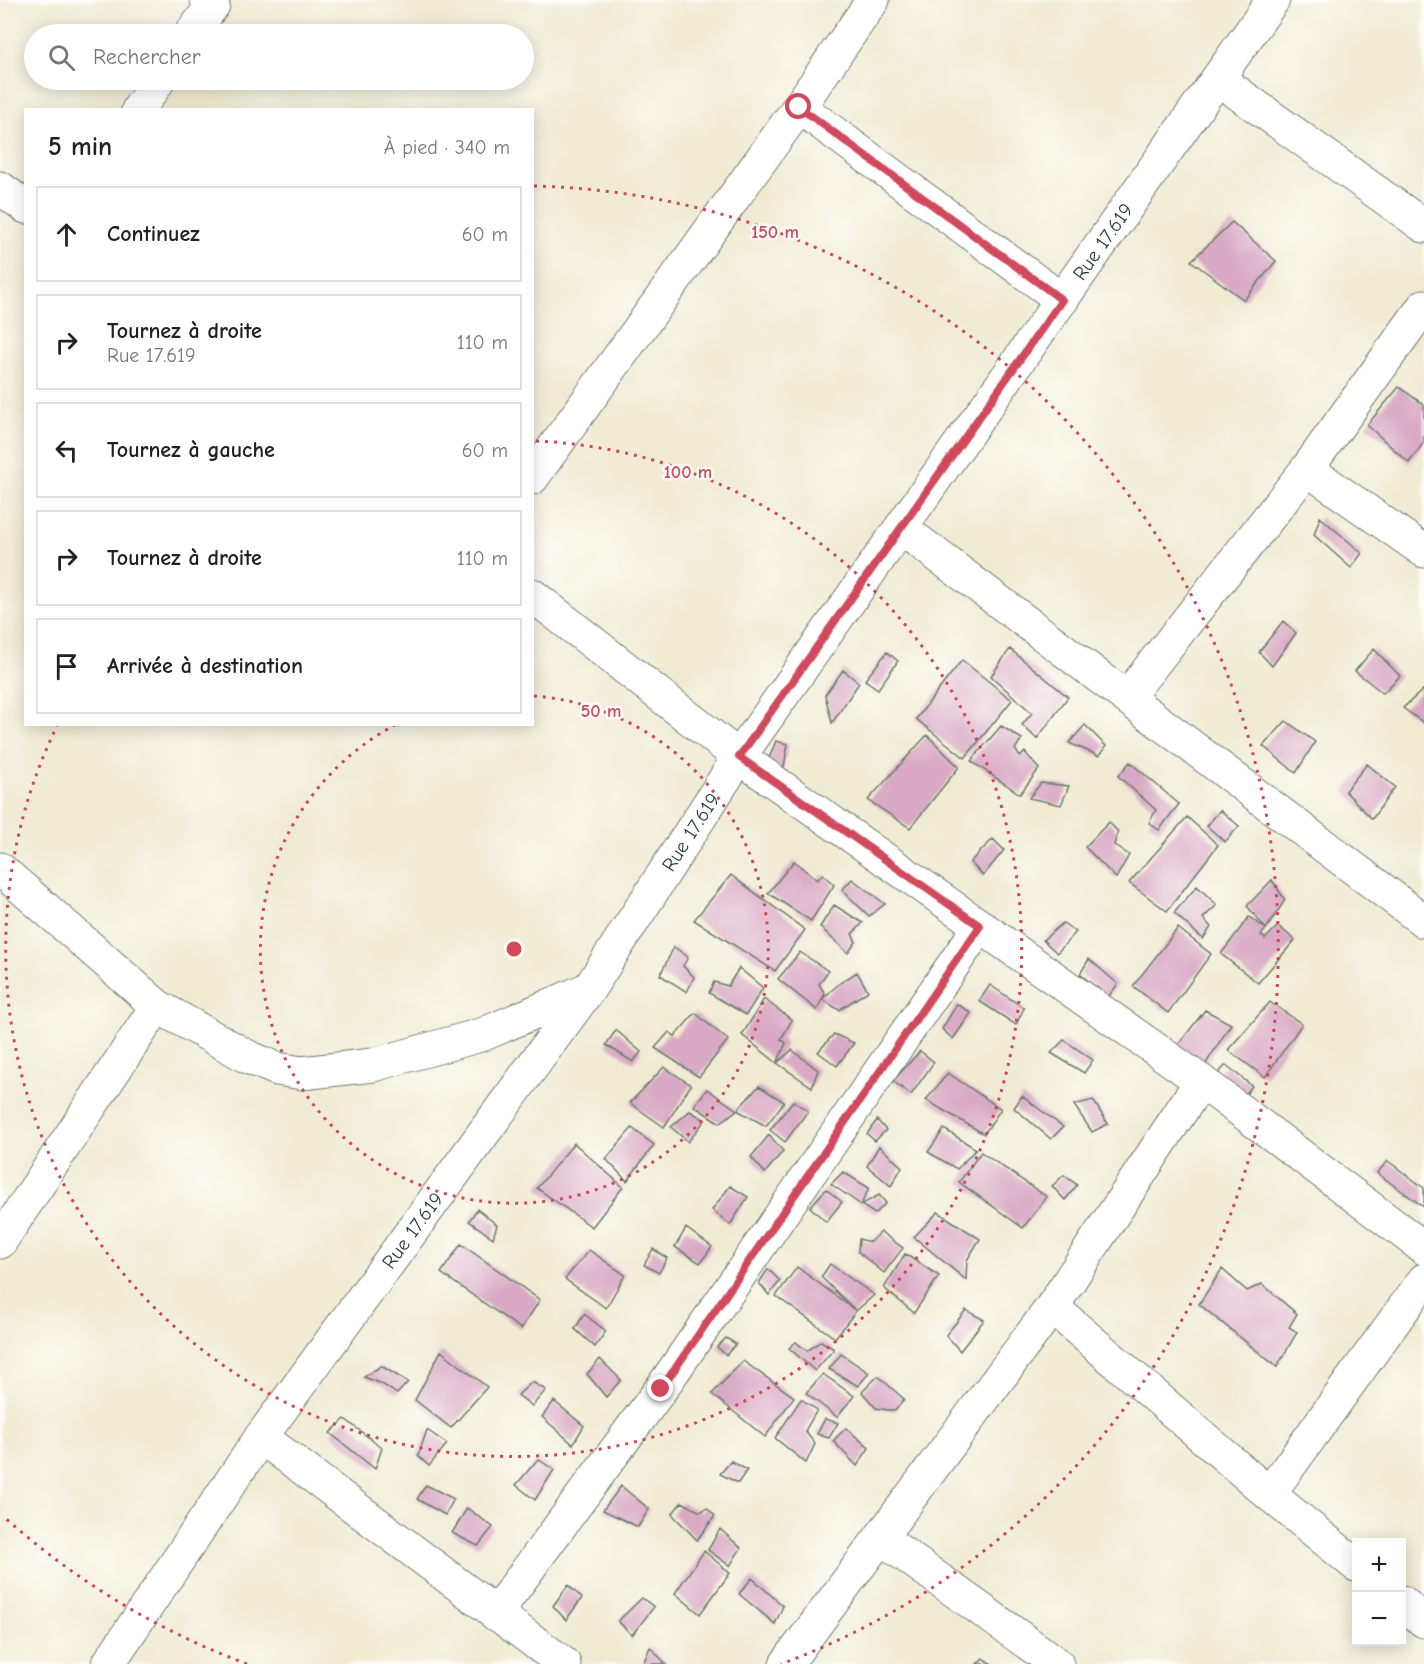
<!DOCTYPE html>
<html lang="fr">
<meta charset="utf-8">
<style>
body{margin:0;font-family:"Comic Neue",sans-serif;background:#f2f2f2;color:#202124}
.controls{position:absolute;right:18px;bottom:18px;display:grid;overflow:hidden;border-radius:0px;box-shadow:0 3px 15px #0003}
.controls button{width:54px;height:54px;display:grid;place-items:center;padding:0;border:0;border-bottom:2px solid #e0e0e0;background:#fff;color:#202124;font:30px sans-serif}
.stop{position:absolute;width:18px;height:18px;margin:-14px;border:4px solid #d1495b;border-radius:50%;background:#fff}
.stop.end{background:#d1495b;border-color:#fff;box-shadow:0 2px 6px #0008}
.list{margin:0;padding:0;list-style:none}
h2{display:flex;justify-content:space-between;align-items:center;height:78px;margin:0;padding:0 24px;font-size:26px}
h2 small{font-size:20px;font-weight:400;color:#757577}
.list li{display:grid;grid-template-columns:39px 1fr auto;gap:18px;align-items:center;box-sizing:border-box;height:96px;margin:0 12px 12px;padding:0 12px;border:2px solid #e0e0e0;border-radius:0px}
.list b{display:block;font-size:22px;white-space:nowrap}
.list p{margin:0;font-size:20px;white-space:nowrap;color:#757577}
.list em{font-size:20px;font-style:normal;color:#757577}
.icon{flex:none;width:33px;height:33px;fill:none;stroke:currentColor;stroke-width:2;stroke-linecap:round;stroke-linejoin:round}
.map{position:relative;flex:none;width:1424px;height:1664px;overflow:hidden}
.search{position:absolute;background:#fff;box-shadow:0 3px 15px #0003;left:24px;top:24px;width:510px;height:66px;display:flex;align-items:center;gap:15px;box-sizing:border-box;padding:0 21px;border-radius:33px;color:#757577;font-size:22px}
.panel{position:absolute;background:#fff;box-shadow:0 3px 15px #0003;left:24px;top:108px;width:510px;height:618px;border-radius:0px}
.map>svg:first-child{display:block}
.building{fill:#d9a9c5}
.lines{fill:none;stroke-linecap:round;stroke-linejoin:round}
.street-casing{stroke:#687a6c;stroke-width:35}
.street{stroke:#fff;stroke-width:33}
.route{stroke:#d1495b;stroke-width:8}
.ring{fill:none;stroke:#d1495b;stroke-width:3;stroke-dasharray:3 6}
.labels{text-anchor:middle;stroke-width:5;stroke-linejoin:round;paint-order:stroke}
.street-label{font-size:20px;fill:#1f3d34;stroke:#fdfcf7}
.centre{fill:#d1495b;stroke:#fdfcf7;stroke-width:3}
.ring-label{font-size:18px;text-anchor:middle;font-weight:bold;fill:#d1495b;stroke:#fdfcf7;stroke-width:5;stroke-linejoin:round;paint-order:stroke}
</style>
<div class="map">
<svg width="1424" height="1664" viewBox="0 0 1424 1664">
<rect width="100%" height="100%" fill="#fdfcf7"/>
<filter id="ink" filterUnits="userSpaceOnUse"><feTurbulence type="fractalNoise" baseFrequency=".0167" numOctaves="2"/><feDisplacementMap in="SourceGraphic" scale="12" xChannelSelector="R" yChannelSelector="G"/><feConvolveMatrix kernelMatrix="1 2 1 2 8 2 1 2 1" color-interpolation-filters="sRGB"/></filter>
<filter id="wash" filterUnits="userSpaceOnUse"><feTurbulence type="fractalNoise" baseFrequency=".008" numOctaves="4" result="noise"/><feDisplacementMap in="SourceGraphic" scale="24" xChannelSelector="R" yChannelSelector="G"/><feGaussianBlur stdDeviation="1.35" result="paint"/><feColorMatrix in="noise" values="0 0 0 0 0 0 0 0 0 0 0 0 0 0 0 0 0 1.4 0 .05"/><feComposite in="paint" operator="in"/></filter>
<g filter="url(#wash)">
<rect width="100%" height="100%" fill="#f1ebd3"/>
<g id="blocks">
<!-- building -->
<path class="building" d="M1232,222L1276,261L1244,300L1191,261Z
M1399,387L1424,405V442L1409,463L1367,425Z
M1320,517L1362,553L1351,568L1314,535Z
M1283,621L1296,633L1272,666L1259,652Z
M1010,649L1068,697L1037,739L1022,725L1032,713L991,676Z
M1374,649L1400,676L1383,693L1355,671Z
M887,652L898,661L878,689L865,680Z
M962,660L1012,700L965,758L916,719Z
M843,670L859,683L832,723L825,695Z
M1424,689V723L1403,708Z
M1286,721L1315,742L1296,773L1263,746Z
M1085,725L1106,746L1099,756L1069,743Z
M1001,726L1022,739L1015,749L1020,757L1025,752L1039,769L1020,794L971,761Z
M927,735L959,767L910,828L868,800Z
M776,741L788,744L783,772L767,763Z
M1130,762L1179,804L1159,830L1149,823L1156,810L1118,776Z
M1367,764L1395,787L1372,819L1345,791Z
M1041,783L1069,786L1061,805L1029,798Z
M1220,810L1239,826L1225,842L1207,826Z
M1187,817L1218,845L1167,911L1129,883Z
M1109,822L1118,832L1114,845L1129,855L1116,878L1085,847Z
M993,839L1004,850L983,876L970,862Z
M794,861L817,880L823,874L834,885L811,921L768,893Z
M731,875L805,930L775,971L694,920Z
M852,879L885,904L869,916L842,890Z
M1272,880L1285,900L1266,929L1261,935L1265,939L1278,926L1295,940L1258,983L1221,954L1249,917L1266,929L1247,906Z
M1197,886L1217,905L1203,918L1211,927L1203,939L1174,913Z
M834,905L863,923L852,934L856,942L848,953L820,927Z
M1063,923L1076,932L1057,953L1043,940Z
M1178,928L1211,954L1168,1013L1133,986Z
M674,947L688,957L683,966L694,977L687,992L660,975Z
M800,952L828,971L819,984L825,994L822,999L840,983L857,972L868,991L839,1010L822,999L817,1010L778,979Z
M1089,959L1118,984L1108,997L1080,974Z
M739,968L763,988L746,1015L709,993L714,982L728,986Z
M990,985L1024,1008L1016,1025L979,1001Z
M764,999L792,1020L781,1039L786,1043L777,1063L742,1035Z
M1270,1002L1302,1024L1265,1077L1228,1050Z
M957,1004L971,1013L953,1039L942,1029Z
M1205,1010L1231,1024L1202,1070L1175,1049Z
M695,1013L728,1040L699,1077L655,1048L669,1032L675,1036Z
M616,1030L641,1052L633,1062L606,1045Z
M834,1034L854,1043L837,1066L818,1052Z
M1064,1040L1093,1060L1084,1073L1051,1053Z
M792,1050L818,1070L812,1087L777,1063Z
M920,1051L934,1062L911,1095L893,1081Z
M1226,1065L1252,1086L1242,1099L1215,1077Z
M664,1067L691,1085L664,1127L630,1103Z
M948,1073L1001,1109L984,1134L926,1100Z
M759,1086L784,1102L766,1126L737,1110L720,1123L694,1106L707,1089L737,1110Z
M1022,1096L1063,1127L1051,1139L1014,1108Z
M1093,1100L1108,1124L1092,1132L1074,1105Z
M793,1101L808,1111L785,1142L770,1130Z
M690,1111L705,1120L688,1142L671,1127Z
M877,1120L886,1130L875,1141L867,1134Z
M632,1128L654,1145L627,1181L606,1159Z
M944,1129L976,1149L957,1169L928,1152Z
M769,1135L783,1151L765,1173L751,1157Z
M574,1143L623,1187L592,1227L537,1188Z
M879,1146L902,1167L891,1186L867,1166Z
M981,1152L1047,1197L1023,1228L959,1182Z
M1388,1161L1424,1188V1207L1377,1173Z
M843,1172L869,1188L861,1205L879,1195L886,1203L875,1214L861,1205L831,1184Z
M1064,1175L1077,1185L1065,1200L1052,1186Z
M730,1186L748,1197L730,1225L712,1210Z
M826,1189L842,1202L826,1222L810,1207Z
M477,1209L497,1225L493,1238L469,1221Z
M938,1212L980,1239L967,1260L966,1280L914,1237Z
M686,1228L712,1247L700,1263L675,1247Z
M881,1232L903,1248L884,1273L858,1252L859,1239L870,1242Z
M461,1244L540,1300L521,1329L441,1273Z
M653,1249L667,1258L659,1273L644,1265Z
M589,1250L625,1275L606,1308L565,1279Z
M905,1254L939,1276L914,1313L884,1288Z
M830,1264L874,1295L856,1311L821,1277Z
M797,1267L856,1311L835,1338L776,1296Z
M768,1269L780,1281L769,1295L759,1283Z
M1222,1269L1247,1291L1262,1284L1297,1314L1289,1327L1297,1332L1277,1367L1199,1304Z
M966,1310L984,1320L960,1351L946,1335Z
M584,1314L606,1331L595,1347L575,1329Z
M726,1338L736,1344L726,1355L717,1347Z
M821,1341L834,1349L815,1371L789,1348L796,1342L807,1351Z
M441,1351L487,1387L451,1428L415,1400Z
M841,1354L869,1373L858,1386L829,1369Z
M600,1359L621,1380L606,1397L587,1374Z
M743,1361L794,1397L765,1437L712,1394Z
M381,1366L408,1382L397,1394L382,1384L364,1377Z
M823,1374L854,1396L837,1417L806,1393Z
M878,1376L904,1399L895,1411L876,1408L862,1392Z
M532,1382L546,1390L532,1406L518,1395Z
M801,1399L817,1410L805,1431L815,1444L806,1463L775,1438Z
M554,1401L584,1426L573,1444L542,1417Z
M345,1419L382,1448L375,1469L330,1433Z
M825,1419L838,1423L829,1438L817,1434Z
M846,1428L869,1448L857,1466L833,1441Z
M427,1430L447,1444L429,1466L418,1456Z
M538,1459L554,1470L535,1500L516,1485Z
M731,1461L747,1470L738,1483L720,1474Z
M426,1485L454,1499L445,1515L417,1499Z
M621,1486L649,1509L638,1527L603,1510Z
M682,1502L700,1512L707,1508L715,1516L697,1540L672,1514Z
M467,1508L493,1527L478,1546L452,1533Z
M720,1529L741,1548L730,1566L708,1550Z
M704,1551L730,1573L700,1614L675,1593Z
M752,1578L783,1606L775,1624L739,1594Z
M568,1585L582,1598L566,1620L553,1606Z
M642,1598L654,1607L632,1635L618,1621Z
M650,1647L666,1664H643Z
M983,1658L992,1664H977Z"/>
</g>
</g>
<g filter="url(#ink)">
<use href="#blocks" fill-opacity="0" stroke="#687a6c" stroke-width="1.5"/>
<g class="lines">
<defs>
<g id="street">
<path d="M191,34L213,5L207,0"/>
<path d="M1218,79L1424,226"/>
<path d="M799,107L1062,300"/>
<path d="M138,110L159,80"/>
<path d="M0,188L26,207"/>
<path d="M1307,469L1424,551"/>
<path d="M532,478L799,107L873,0"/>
<path d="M901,528L1424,921"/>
<path d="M532,595L739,757L1201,1081L1424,1248"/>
<path d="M1127,697L1307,469L1424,306"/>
<path d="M0,869L157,1006L248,1057L277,1069L302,1073L373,1065L484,1034L588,989"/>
<path d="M0,1242L157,1006"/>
<path d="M1052,1307L1269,1494L1356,1565"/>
<path d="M261,1437L564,1664"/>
<path d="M1269,1494L1424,1280"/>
<path d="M881,1538L1057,1664"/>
<path d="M1402,1602L1424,1621"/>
<path d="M495,1614L661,1389L980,926"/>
<path id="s1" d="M108,1664L261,1437L589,989L739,757L1273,0"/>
<path d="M786,1664L1052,1307L1201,1081"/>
</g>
</defs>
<!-- street casing -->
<use href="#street" class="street-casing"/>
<!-- street -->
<use href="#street" class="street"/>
</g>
</g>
<g class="lines" filter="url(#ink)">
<!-- route -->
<path class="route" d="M661,1389L980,926L739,757L1062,300L799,107"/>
</g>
<!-- distance rings -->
<g class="ring">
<path d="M534 696A254 254 0 1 1 395 725"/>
<path d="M536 441A508 508 0 1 1 57 726"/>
<path d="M247 1664A763 763 0 0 1 3 1516M534 186A763 763 0 0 1 781 1664"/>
</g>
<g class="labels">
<!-- street labels -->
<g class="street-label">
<text dy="7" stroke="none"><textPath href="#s1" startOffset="1736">Rue 17.619</textPath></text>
<text dy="7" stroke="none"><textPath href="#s1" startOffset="1016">Rue 17.619</textPath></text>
<text dy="7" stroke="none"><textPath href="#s1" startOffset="530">Rue 17.619</textPath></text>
</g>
</g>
<circle cx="514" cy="949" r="9" class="centre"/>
<g class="ring-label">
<text x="775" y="238">150 m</text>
<text x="688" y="478">100 m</text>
<text x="601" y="717">50 m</text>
</g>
</svg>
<div class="controls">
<button>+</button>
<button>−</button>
</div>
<div class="stop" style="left:799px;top:107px"></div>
<div class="stop end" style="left:661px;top:1389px"></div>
<div class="search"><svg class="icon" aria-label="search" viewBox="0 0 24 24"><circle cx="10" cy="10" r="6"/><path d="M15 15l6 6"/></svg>Rechercher</div>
<section class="panel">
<h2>5 min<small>À pied · 340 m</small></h2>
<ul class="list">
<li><svg class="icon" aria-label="ahead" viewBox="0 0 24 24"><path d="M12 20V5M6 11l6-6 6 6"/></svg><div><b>Continuez</b></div><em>60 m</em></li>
<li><svg class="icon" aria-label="right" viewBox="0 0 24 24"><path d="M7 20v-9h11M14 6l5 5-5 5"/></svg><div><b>Tournez à droite</b><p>Rue 17.619</p></div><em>110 m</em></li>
<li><svg class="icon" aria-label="left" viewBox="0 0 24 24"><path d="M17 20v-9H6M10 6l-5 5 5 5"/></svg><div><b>Tournez à gauche</b></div><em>60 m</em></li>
<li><svg class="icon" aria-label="right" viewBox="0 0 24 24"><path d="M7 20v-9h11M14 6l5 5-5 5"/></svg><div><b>Tournez à droite</b></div><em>110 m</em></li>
<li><svg class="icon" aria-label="arrive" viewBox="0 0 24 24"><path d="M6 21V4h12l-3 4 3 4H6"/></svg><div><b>Arrivée à destination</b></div></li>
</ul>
</section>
</div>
